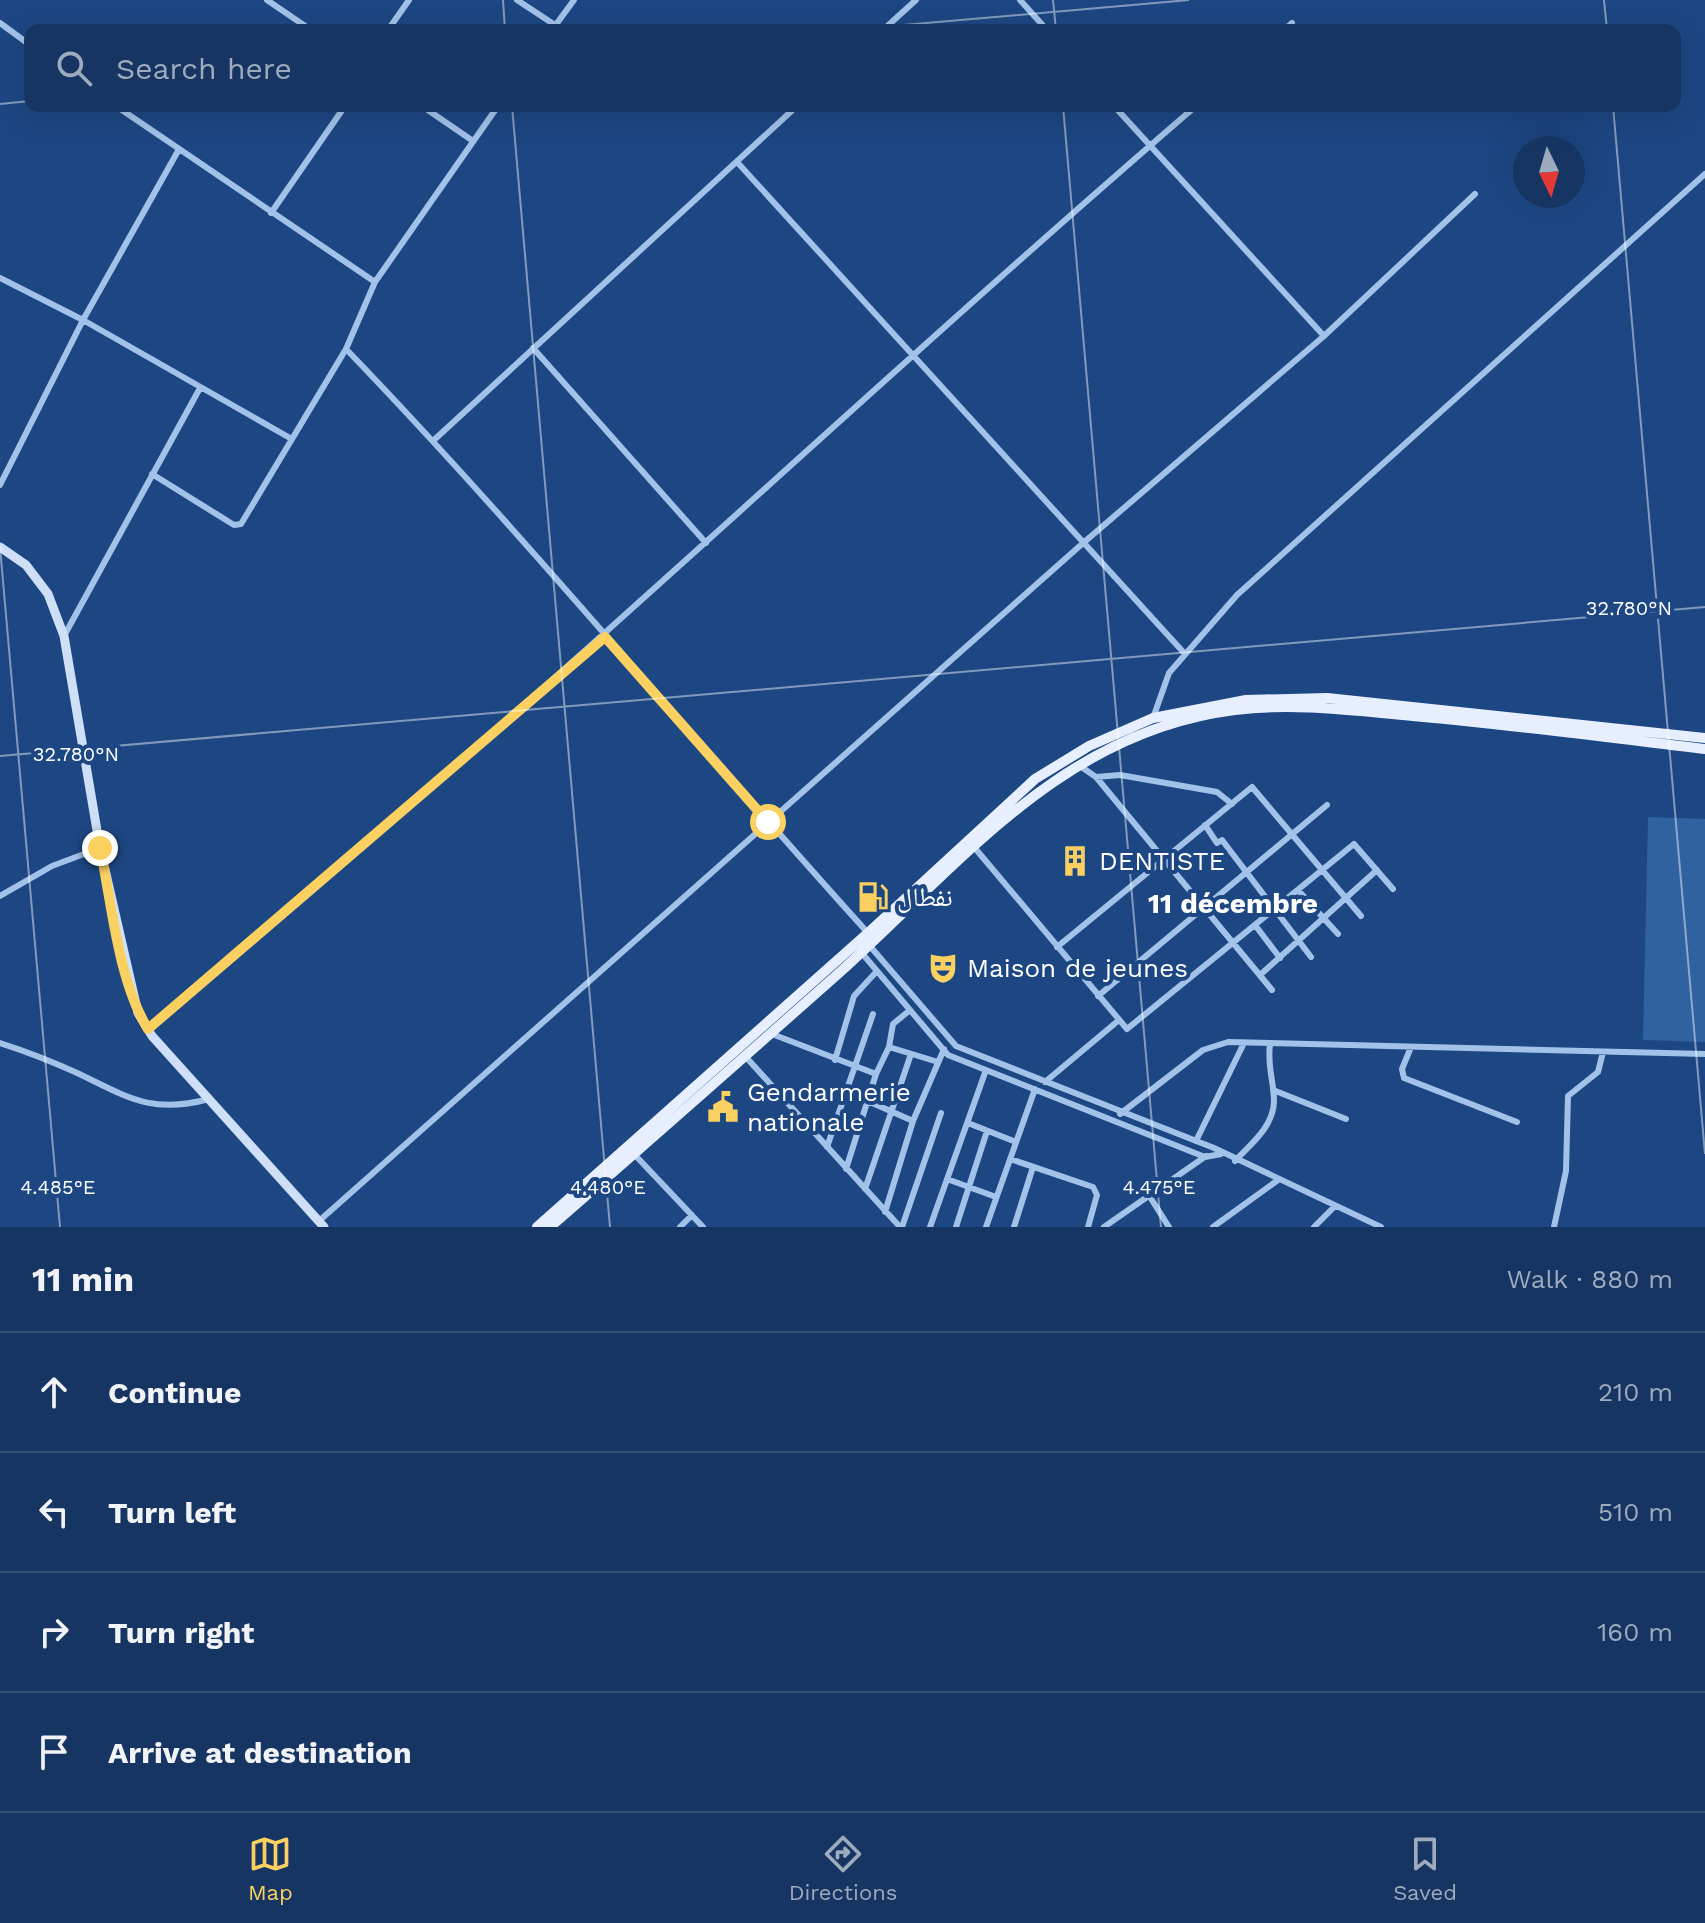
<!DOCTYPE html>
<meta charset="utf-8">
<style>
body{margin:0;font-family:"Work Sans","Noto Naskh Arabic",sans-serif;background:#23406b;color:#f1f3f6}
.compass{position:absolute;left:1513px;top:136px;width:72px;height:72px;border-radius:50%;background:#163562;box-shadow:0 8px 32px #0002;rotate:175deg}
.stop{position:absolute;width:24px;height:24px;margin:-18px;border:6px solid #fad161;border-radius:50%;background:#fff}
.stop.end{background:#fad161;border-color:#fff;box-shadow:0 2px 8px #0008}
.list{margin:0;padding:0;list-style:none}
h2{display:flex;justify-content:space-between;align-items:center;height:104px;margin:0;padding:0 32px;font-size:34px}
h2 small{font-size:26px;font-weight:400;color:#9eabbe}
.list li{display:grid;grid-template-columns:52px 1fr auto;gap:24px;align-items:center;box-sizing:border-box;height:120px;padding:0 32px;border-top:2px solid #355077}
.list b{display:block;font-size:30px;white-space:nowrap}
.list em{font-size:26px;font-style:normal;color:#9eabbe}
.icon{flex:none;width:44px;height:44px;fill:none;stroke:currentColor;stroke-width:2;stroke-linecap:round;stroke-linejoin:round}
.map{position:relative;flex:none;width:1705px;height:1227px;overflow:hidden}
.search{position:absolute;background:#163562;box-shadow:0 8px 32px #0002;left:24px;right:24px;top:24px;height:88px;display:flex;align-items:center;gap:20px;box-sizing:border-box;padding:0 28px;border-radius:16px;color:#9eabbe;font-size:30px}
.sheet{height:584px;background:#163562}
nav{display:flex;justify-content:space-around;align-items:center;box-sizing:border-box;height:112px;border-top:2px solid #355077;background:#163562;font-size:22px;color:#9eabbe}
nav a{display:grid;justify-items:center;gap:4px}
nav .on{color:#fad161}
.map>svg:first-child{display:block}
.green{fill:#3061a1}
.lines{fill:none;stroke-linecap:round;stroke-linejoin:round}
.street{stroke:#a3c2ea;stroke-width:6}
.secondary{stroke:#cfdff8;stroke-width:9}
.primary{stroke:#e7effe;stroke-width:10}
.route{stroke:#fad161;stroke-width:10}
.ticks{fill:none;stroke:#fff;stroke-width:2;stroke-opacity:0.45}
.labels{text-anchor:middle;stroke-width:8;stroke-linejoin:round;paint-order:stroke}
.poi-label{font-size:26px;fill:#fff;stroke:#1d4783;text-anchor:start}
.neighbourhood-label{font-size:28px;font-weight:bold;fill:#fff;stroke:#1d4783}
.ticks-label{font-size:20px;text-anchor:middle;fill:#fff;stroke:#1d4783;stroke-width:8;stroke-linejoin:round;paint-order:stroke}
</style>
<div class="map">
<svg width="1705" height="1227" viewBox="0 0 1705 1227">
<rect width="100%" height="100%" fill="#1d4783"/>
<!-- green -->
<path class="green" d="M1648,817L1705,819V1042L1643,1040Z"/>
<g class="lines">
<!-- street -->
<path class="street" d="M267,0L311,30
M517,0L555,25
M1020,0L1047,30
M0,23L30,45
M388,30L409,0
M552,30L574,0
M883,30L916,0
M1284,30L1292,23
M116,106L375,282
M422,106L473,141
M1114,106L1324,336
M737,162L1185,654
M271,213L345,106
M0,278L83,320L290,438
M533,348L706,543
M346,349C527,537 693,740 868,933
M434,440L797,106
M152,474L234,525L241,524L346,349L375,282L498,106
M0,485L83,320L178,151
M64,636L200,388
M1153,718L1169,673L1237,595L1705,174
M1080,766L1096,777L1120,775L1217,792L1232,804
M1096,777L1272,990
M1205,825L1217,843L1222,840L1311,957
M974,847L1127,1029L1354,844L1393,889
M1298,890L1338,934
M0,896L52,866L100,848
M1255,925L1280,958
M869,945L956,1046L1214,1148L1381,1227
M1057,947L1252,787L1361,916
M861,952L948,1055L1205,1157L1221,1154
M1260,975L1377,870
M1098,996L1327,805
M148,1029C507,733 843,410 1196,106
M772,1034L876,1074
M0,1043C25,1051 51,1061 75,1072C126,1096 150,1115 209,1099
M889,1047L938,1062
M1411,1047L1402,1069L1404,1078L1517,1122
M745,1056L900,1227
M835,1060L854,996L877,971
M1045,1082L1119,1020
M1273,1090L1346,1119
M870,1102L913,1121
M1120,1114L1203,1050L1228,1042L1705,1054
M968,1123L1016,1142
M1196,1141L1244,1043
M827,1147L873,1014
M634,1154L703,1227
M1010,1159L1093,1187L1097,1195L1088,1227
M1235,1161C1251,1144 1273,1127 1274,1102C1274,1081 1267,1067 1270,1044
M846,1169L876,1074L889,1047L893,1024L910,1010
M947,1179L996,1197
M865,1189L911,1054
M1150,1197L1169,1227
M885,1212L913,1121L944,1049
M319,1221L1082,544L1324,336L1475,194
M680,1227L692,1215
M902,1227L941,1113
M930,1227L986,1070
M956,1227L987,1131
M986,1227L1035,1089
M1014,1227L1033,1167
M1104,1227L1206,1156
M1213,1227L1278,1180
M1314,1227L1335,1206
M1554,1227L1566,1171L1568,1096L1598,1072L1603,1052"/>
<!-- secondary -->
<path class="secondary" d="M0,547L26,565L48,594L64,636L100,848L138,1013L152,1036L324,1227"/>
<!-- primary -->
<path class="primary" d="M537,1227L868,933L1035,779L1089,746L1153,718L1246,700L1327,698L1705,738
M550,1227C647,1143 743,1058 839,973C960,864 1063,731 1235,710C1291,703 1348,710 1403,715C1504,724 1605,737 1705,749"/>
</g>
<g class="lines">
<!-- route -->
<path class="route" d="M100,848C112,904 118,981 148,1029L605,637L768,822"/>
</g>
<!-- ticks -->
<path class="ticks" d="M503,0L505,30M1053,0L1056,30M1604,0L1607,30M846,30L1189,0M0,104L30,101M512,106L610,1227M1063,106L1161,1227M1613,106L1705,1154M0,547L60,1227M0,756L1705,607"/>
<!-- icons -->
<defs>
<symbol id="building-bare" viewBox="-9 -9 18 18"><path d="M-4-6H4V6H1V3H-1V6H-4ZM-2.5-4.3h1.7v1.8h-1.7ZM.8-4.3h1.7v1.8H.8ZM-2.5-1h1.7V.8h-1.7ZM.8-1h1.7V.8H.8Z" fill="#fad161" stroke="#1d4783" stroke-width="2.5" paint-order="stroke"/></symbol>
<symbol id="fuel-bare" viewBox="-9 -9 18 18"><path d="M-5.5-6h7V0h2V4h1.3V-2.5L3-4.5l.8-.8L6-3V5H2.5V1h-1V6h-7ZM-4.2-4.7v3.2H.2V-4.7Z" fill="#fad161" stroke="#1d4783" stroke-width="2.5" paint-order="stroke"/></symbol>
<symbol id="theatre-bare" viewBox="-9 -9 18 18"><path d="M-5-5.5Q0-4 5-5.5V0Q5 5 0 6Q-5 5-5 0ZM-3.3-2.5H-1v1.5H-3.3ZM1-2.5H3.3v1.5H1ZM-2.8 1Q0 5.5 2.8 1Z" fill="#fad161" stroke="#1d4783" stroke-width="2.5" paint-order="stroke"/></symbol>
<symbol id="civic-bare" viewBox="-9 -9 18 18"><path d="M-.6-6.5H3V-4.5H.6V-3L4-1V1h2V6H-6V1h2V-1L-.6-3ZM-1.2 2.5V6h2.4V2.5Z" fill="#fad161" stroke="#1d4783" stroke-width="2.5" paint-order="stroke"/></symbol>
</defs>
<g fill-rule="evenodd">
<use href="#building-bare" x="1053" y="839" width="44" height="44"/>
<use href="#fuel-bare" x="851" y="875" width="44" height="44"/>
<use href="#theatre-bare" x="921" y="946" width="44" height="44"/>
<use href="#civic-bare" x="701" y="1085" width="44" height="44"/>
</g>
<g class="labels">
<!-- poi labels -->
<g class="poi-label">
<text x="1099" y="870">DENTISTE</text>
<text x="897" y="906">نفطال</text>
<text x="967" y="977">Maison de jeunes</text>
<text x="747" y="1101">Gendarmerie<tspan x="747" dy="30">nationale</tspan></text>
</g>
<!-- neighbourhood labels -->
<g class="neighbourhood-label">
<text x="1233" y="913">11 décembre</text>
</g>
</g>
<g class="ticks-label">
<text x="1629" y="615">32.780°N</text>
<text x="76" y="761">32.780°N</text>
<text x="58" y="1194">4.485°E</text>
<text x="608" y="1194">4.480°E</text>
<text x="1159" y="1194">4.475°E</text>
</g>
</svg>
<svg class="compass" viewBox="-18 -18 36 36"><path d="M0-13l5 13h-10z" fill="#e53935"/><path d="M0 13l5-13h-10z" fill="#9eabbe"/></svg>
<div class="stop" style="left:768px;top:822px"></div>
<div class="stop end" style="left:100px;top:848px"></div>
<div class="search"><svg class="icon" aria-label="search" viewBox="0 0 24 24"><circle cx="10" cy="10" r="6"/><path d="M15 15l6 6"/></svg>Search here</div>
</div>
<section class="sheet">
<h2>11 min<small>Walk · 880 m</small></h2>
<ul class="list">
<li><svg class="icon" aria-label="ahead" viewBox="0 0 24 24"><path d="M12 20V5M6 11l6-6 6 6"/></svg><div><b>Continue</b></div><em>210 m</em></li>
<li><svg class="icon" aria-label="left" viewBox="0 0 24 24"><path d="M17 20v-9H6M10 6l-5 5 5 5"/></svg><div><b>Turn left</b></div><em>510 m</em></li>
<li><svg class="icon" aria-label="right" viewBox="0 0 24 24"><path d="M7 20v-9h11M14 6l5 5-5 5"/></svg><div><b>Turn right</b></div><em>160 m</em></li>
<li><svg class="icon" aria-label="arrive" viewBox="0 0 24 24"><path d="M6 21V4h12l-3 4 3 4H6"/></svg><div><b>Arrive at destination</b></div></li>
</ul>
</section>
<nav>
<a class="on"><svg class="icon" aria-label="map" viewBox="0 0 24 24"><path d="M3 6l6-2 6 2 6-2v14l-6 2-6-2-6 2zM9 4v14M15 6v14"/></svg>Map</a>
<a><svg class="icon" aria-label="directions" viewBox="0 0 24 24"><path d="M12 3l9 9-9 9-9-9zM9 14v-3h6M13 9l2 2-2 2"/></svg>Directions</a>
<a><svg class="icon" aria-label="saved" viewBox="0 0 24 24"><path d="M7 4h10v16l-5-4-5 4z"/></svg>Saved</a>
</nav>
